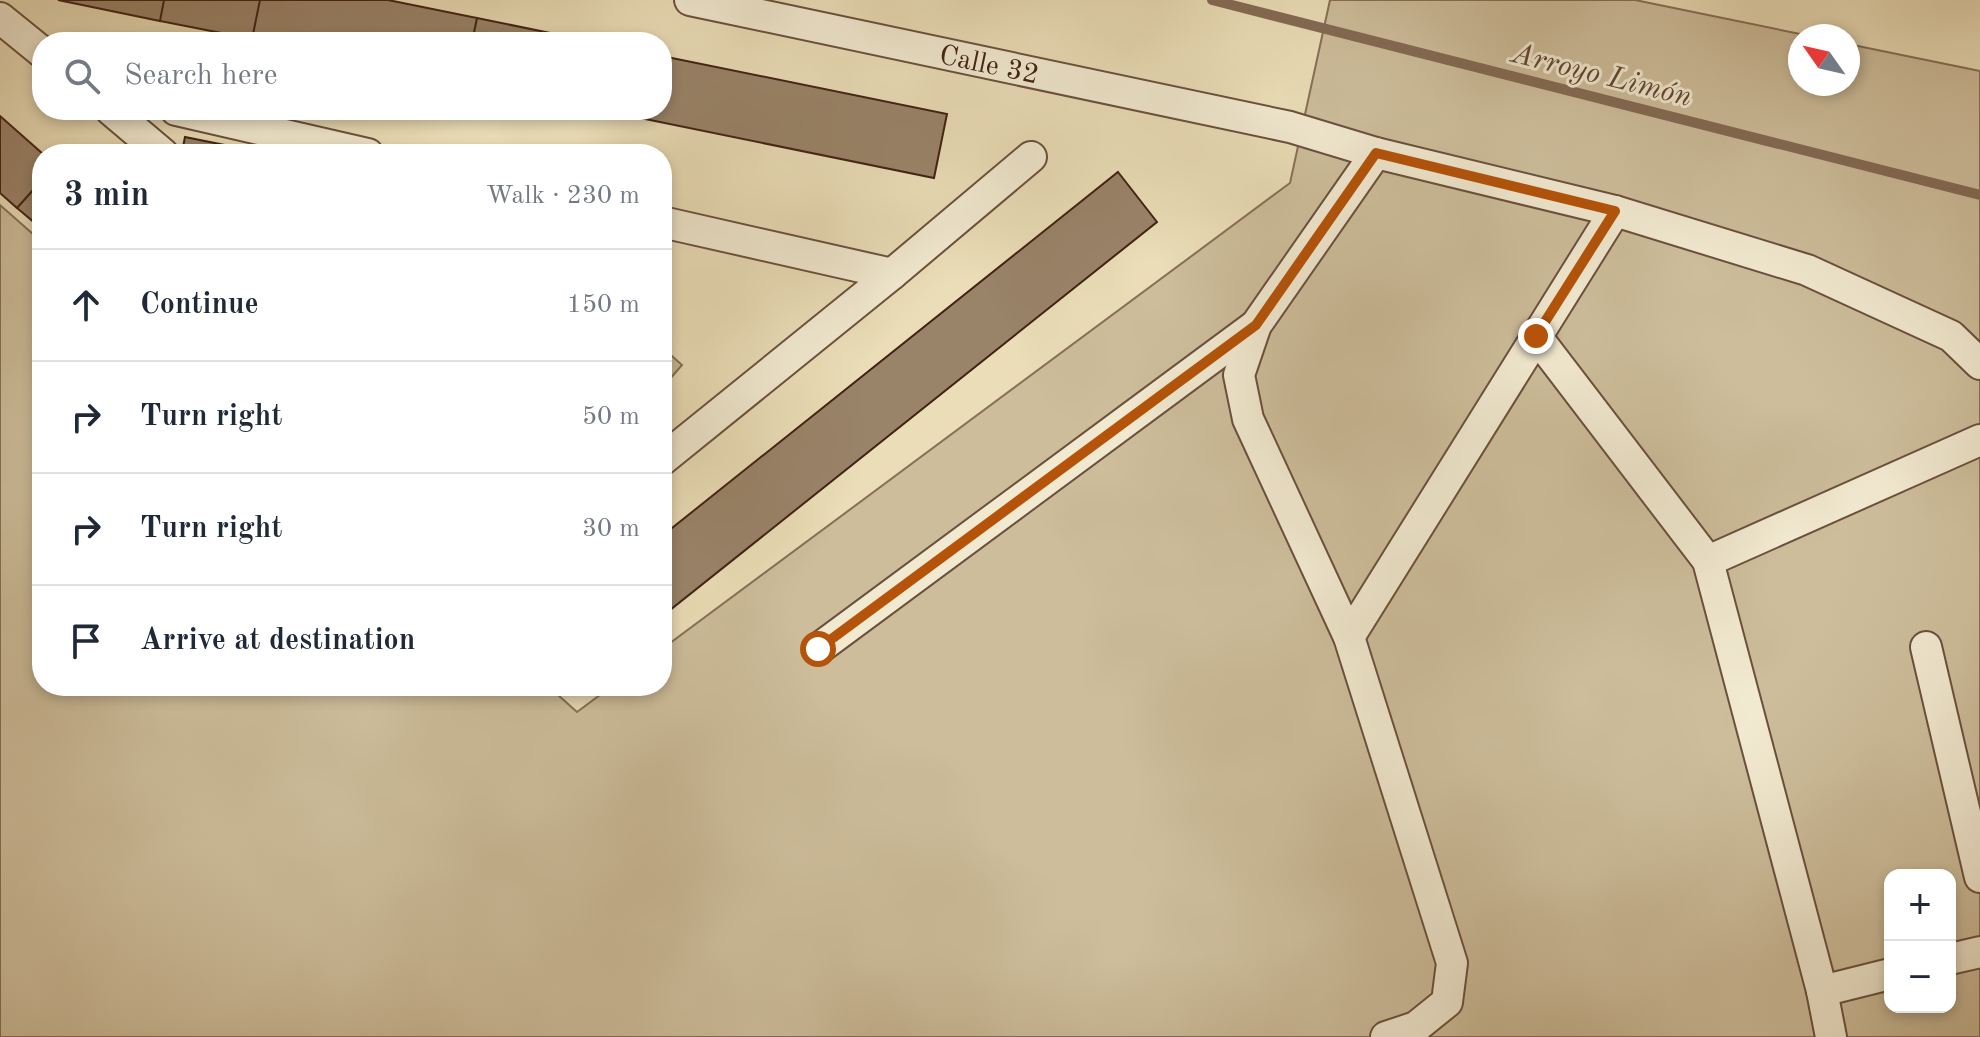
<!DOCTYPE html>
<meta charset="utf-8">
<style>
body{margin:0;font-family:"Old Standard TT",serif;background:#f2f2f3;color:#1f2937}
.controls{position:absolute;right:24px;bottom:24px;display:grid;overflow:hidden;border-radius:16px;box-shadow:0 4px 12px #0003}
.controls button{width:72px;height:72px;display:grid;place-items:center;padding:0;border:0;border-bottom:2px solid #e0e1e3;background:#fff;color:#1f2937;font:40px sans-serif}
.compass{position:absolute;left:1788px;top:24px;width:72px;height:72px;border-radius:50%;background:#fff;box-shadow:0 4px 12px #0003;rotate:304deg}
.stop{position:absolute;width:24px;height:24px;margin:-18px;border:6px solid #b45309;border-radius:50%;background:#fff}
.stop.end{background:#b45309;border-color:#fff;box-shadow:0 2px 8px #0008}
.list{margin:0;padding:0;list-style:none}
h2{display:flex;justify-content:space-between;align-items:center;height:104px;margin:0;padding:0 32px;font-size:34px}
h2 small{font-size:26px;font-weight:400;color:#747a83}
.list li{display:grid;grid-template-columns:52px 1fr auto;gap:24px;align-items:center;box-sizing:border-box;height:112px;padding:0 32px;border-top:2px solid #e0e1e3}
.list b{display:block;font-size:30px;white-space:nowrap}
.list em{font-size:26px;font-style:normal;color:#747a83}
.icon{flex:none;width:44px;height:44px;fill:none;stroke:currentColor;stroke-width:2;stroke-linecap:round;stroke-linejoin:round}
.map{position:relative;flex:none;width:1980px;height:1037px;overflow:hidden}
.search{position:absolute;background:#fff;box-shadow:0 4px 12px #0003;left:32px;top:32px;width:640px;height:88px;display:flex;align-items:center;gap:20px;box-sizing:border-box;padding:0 28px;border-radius:32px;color:#747a83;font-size:30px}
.panel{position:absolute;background:#fff;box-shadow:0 4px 12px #0003;left:32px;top:144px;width:640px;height:552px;border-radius:32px}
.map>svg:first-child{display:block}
.green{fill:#cdbd9b;stroke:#876f58;stroke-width:2;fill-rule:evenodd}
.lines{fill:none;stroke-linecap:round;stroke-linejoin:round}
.stream{stroke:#846b55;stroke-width:10}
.building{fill:#998369;stroke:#412114;stroke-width:2}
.minor-casing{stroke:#6b503d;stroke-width:34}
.minor{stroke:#f1e9d0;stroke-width:30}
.route{stroke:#b45309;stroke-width:10}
.labels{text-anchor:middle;stroke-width:6;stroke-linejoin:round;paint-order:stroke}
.street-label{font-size:28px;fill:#412114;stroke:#f1e9d0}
.water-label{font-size:30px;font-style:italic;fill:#634634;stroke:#f1e9d0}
</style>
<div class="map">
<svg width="1980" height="1037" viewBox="0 0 1980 1037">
<rect width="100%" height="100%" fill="#eaddb7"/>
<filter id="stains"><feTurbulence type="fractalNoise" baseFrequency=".0025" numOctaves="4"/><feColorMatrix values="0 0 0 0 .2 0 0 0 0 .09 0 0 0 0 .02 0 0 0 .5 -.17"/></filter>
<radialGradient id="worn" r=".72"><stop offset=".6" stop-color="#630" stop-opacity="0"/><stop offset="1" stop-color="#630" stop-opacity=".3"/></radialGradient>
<!-- green -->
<path class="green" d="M1330,0H1635L1810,36H1800V84H1848V44L1980,71V1037H0V205L42,242V686H548L577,712L612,686H662V649L1290,183ZM1890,875H1950V1007H1890Z
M662,347L682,365L662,388Z"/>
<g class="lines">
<!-- stream -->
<path class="stream" d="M1212,0L1980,195"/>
</g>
<!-- building -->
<path class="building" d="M58,0H164L160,21Z
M164,0H260L252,39L160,21Z
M260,0H388L477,18L472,42H266L252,39Z
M477,18L594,42H472Z
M662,56L947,114L934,178L601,110H662Z
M0,116L43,154H42V180L17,208L0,193Z
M185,137L269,154H190L183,147Z
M1118,172L1157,222L665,614L662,610V536Z
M42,180V229L17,208Z"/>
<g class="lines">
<defs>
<g id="minor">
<path id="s1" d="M690,0L1290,127L1376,153L1615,211L1807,270L1951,336L1980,364"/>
<path d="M0,18L42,52"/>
<path d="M111,110L163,154"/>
<path d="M176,110L368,154"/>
<path d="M1376,153L1256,325L1239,375L1248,419L1349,637L1452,963L1447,1002L1416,1027L1386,1037"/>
<path d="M662,222L892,274"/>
<path d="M1536,336L1708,561L1822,991L1831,1037"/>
<path d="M662,460L892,274L1031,157"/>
<path d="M1708,561L1980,440"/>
<path d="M1349,637L1615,211"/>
<path d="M1926,647L1980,877"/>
<path d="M818,649L1256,325"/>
<path d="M1950,959L1980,952"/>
<path d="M1822,991L1890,974"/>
</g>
</defs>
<!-- minor casing -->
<use href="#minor" class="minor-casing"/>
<!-- minor -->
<use href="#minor" class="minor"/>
</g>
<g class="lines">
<!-- route -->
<path class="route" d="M818,649L1256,325L1376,153L1615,211L1536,336"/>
</g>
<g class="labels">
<!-- street labels -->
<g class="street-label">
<text dy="10" stroke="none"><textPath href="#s1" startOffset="306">Calle 32</textPath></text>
</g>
<!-- water labels -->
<g class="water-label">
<text transform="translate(1602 74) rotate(14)" y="10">Arroyo Limón</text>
</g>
</g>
<rect width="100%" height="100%" filter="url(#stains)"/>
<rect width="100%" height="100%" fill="url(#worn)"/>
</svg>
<div class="controls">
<button>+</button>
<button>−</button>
</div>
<svg class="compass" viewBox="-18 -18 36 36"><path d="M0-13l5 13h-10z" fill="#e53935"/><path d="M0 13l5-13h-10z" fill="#747a83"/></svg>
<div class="stop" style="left:818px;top:649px"></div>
<div class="stop end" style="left:1536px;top:336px"></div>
<div class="search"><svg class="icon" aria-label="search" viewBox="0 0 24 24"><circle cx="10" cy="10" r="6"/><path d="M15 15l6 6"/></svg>Search here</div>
<section class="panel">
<h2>3 min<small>Walk · 230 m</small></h2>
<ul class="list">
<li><svg class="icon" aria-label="ahead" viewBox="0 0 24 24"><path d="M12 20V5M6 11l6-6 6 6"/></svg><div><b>Continue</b></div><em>150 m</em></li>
<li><svg class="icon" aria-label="right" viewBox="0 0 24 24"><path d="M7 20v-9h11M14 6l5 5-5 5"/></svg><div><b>Turn right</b></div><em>50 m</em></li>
<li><svg class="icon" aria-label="right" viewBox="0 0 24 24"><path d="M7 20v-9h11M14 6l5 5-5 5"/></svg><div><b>Turn right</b></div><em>30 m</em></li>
<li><svg class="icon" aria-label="arrive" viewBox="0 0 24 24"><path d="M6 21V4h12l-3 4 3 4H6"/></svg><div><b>Arrive at destination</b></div></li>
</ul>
</section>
</div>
